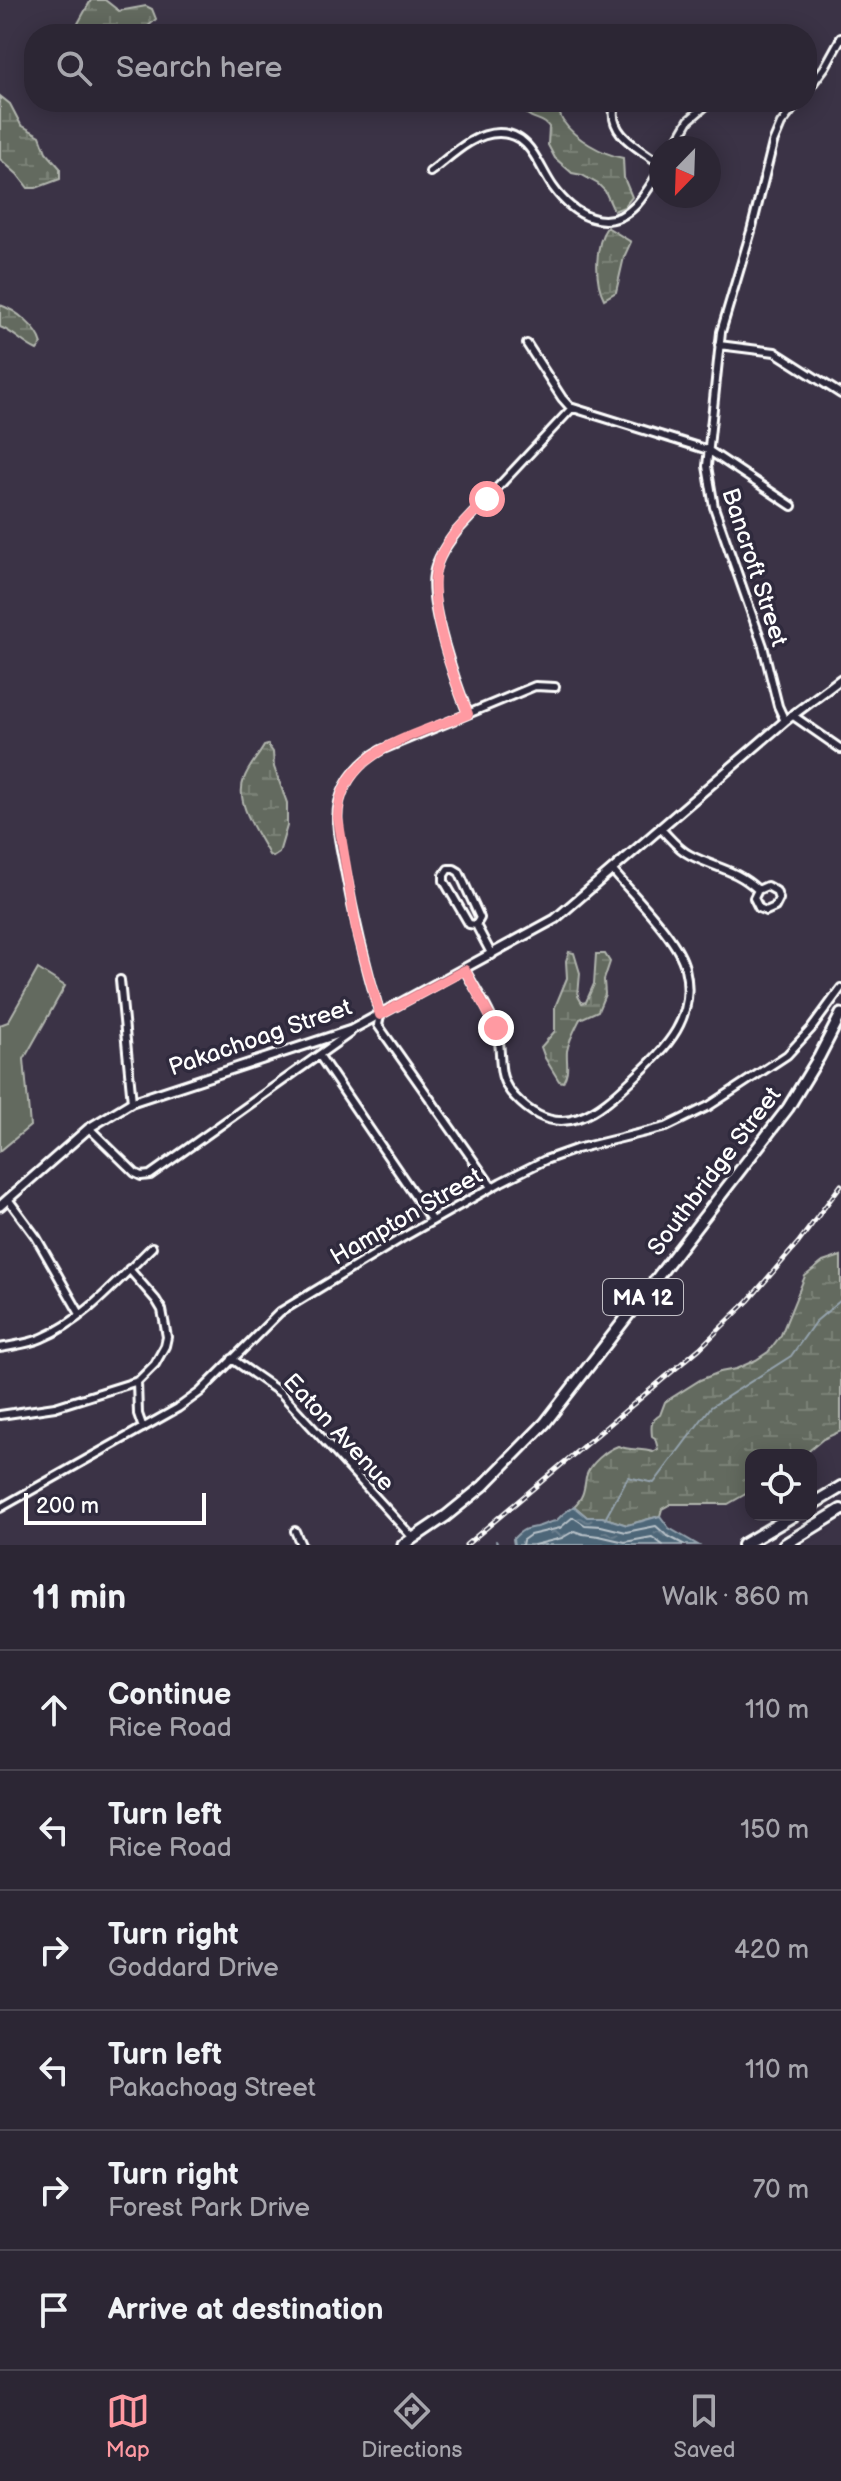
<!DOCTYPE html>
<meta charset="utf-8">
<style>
body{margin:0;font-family:"Balsamiq Sans",sans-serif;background:#383240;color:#f1f3f6}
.controls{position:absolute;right:24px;bottom:24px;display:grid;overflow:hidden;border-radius:16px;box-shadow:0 4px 20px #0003}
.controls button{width:72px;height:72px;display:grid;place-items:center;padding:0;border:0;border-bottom:2px solid #48434f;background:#2c2634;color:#f1f3f6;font:40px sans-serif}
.compass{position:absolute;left:649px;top:136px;width:72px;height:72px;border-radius:50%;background:#2c2634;box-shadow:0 4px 20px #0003;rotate:203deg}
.scale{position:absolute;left:24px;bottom:20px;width:182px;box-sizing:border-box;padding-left:8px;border:4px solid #fff;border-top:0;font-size:22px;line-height:28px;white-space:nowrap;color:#fff;-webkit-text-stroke:6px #2f2a3d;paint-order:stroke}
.stop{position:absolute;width:24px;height:24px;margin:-18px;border:6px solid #ff9aa2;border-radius:50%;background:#fff}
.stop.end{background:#ff9aa2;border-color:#fff;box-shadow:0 2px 8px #0008}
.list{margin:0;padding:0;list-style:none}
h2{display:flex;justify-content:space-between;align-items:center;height:104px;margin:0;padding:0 32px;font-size:34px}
h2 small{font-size:26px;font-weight:400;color:#a6a5ac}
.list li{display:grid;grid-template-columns:52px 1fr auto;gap:24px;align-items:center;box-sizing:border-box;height:120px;padding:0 32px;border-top:2px solid #48434f}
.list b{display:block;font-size:30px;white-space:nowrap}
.list p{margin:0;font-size:26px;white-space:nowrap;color:#a6a5ac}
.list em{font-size:26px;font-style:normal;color:#a6a5ac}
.icon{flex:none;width:44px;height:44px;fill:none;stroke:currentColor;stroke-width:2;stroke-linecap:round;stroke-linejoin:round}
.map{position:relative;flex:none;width:841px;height:1545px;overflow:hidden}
.search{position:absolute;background:#2c2634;box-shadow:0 4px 20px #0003;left:24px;right:24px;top:24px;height:88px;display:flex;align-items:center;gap:20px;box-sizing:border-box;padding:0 28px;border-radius:32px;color:#a6a5ac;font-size:30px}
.sheet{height:824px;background:#2c2634}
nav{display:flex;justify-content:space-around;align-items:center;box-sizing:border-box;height:112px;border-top:2px solid #48434f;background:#2c2634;font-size:22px;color:#a6a5ac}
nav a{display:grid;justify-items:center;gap:4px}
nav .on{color:#ff9aa2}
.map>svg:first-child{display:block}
.green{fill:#636b5e;stroke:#b1b5ae;stroke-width:2}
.wetland{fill:url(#wetland-marsh);stroke:#b1b5ae;stroke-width:2}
.water{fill:url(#water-ripples);stroke:#95a3ae;stroke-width:2}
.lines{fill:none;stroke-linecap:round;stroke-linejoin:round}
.shore{stroke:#b8c2c9;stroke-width:2}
.stream{stroke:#95a3ae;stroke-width:2}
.minor-casing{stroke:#fff;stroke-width:12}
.tertiary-casing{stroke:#fff;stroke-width:13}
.primary-casing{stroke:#fff;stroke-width:15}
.motorway-casing{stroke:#fff;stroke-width:16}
.minor{stroke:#2f2a3d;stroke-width:6}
.tertiary{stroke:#2f2a3d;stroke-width:7}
.primary{stroke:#2f2a3d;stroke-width:9}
.motorway{stroke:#2f2a3d;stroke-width:10}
.rail-casing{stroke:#fff;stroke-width:5}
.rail{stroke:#2f2a3d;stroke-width:2;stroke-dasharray:6;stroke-linecap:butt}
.route{stroke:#ff9aa2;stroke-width:10}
.labels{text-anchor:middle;stroke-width:7;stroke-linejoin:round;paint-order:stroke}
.shield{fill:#2f2a3d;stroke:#c1bfc5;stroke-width:2}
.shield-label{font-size:22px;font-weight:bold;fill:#fff}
.street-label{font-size:24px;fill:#fff;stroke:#2f2a3d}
</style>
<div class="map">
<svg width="841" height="1545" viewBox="0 0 841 1545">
<defs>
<pattern id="wetland-marsh" width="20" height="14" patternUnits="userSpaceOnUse" patternTransform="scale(2)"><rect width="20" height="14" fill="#636b5e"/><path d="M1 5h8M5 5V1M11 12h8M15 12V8" fill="none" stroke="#7a8176"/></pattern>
<pattern id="water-ripples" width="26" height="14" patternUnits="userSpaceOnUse" patternTransform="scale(2)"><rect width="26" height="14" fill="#4e6678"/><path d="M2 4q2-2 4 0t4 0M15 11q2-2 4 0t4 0" fill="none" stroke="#697d8c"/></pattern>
</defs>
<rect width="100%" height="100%" fill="#3b3346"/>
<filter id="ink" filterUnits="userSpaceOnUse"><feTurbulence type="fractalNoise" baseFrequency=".0125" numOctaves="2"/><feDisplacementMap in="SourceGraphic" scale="16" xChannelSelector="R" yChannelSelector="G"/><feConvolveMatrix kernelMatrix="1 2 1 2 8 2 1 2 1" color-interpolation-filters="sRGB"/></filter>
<g filter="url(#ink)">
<!-- green -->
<path class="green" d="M38,969L65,986L24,1059L30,1126L0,1151V1025L8,1022Z"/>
<!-- wetland -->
<path class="wetland" d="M91,0H105L119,11L146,6L152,9L156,19L140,34H67L76,27Z
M0,96L10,104L21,125L40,136L46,152L60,168V179L36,188H28L17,174L0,159Z
M528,102H556C559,108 559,115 563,121C575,139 602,154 623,158L624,178L632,197L624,207L614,211L605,191L598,184L582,175L572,173L555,158L548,145L549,127C545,119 534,120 527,114Z
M607,227L631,242L624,257L616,292L604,299C594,280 595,244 607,227Z
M0,305C16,310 38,328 42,344L37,350C23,344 14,332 0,327Z
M268,745L273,752L274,767L287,803V826L279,853L273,857L269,855C259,835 234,803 244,779C248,767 258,757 264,746Z
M569,952L574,953L580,973L578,996L582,1003L586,1002L594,984L596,954H605L610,962L604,980L605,994L598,1011L580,1019C575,1029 569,1040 567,1051C566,1062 570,1071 563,1082L559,1081L545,1058L541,1047L555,1031V1007L567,978L566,961Z
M841,1256V1431L823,1439L804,1455H751V1491L728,1504H671L662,1509L660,1516L627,1525L602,1517H587L574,1506C584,1497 584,1489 586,1477C589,1464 607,1450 618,1446C630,1451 641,1448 653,1452L658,1449L655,1438L652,1436C651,1426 650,1421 660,1415L665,1402L700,1380L720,1372L736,1369L756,1360L768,1352L781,1335L805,1276L823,1262Z"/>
<!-- water -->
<path class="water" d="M574,1506L587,1517H602L627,1525L660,1516L669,1528L698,1545H514L513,1539C522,1529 525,1529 536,1527C544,1525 548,1522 556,1521L563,1514Z"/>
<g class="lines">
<!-- shore -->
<path class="shore" d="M522,1545L523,1540L530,1535L560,1528L573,1517L585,1525L601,1526L626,1532L656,1526L666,1535L685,1545
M534,1545L562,1538L574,1531L583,1534L599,1536L625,1542L652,1537L663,1545"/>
<!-- stream -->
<path class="stream" d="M605,1519L628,1477L654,1483L711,1407L791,1356L815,1322L841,1300
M496,1541L499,1545"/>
<defs>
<path id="minor" d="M807,91L825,67L841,38
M616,102C604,133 640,149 661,164
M777,102L792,109
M673,148L689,120L710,102
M430,172C450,157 472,133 499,133C531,133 538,166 553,187C573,215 607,235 636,205C646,194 653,181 661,169
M527,344L562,398L570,407L708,450L792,506
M719,345L775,352L841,394
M468,714C456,683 428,605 434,574C437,558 447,544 457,531L572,408
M792,715L841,749
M785,721L778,706L763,646L714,507L707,466L721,332L751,231L773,143L781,124L798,102
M661,829C670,838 678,849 690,855C715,868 736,869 758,890L754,898L759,908L766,911L775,907L779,899L776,891L767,886L758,890
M476,925L480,918L459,872L454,869H448L444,875V881L469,924L476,925L492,955
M465,970C475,989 489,1008 496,1029C505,1054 493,1075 515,1097C560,1145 598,1112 634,1078C667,1047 697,1018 685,968C679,940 633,895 613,871
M120,980L132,1102
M319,1055L432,1221
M89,1128L135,1173L141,1176L150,1175L350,1033
M492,1187L378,1025L380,1015C366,967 354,919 345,870C341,848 334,824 339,802C345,779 361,761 381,750L535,686L555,687
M8,1199L36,1237L80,1314
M0,1348C14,1345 29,1344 42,1338C85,1320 119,1279 152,1247
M232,1359L281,1393L413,1538
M137,1381L138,1414L143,1428
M0,1415L55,1407L138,1381L155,1364L165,1346L167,1337L162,1310L156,1300L129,1269
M0,1508L178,1408L200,1392L280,1312L402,1238L501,1182L545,1160L576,1149L666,1127L709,1106L787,1055L811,1029L841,988
M295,1531L301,1545"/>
<path id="tertiary" d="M0,1206L89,1128L132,1102L351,1030L555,919L785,721L841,679"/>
<path id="primary" d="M403,1545L446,1516L483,1486L545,1423L788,1108L819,1057L841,1014"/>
<path id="motorway" d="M811,1505L841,1487
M743,1545L794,1515
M784,1545L841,1510"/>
</defs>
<!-- minor casing -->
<use href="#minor" class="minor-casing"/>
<!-- tertiary casing -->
<use href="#tertiary" class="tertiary-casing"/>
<!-- primary casing -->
<use href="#primary" class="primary-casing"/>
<!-- motorway casing -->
<use href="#motorway" class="motorway-casing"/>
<!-- minor -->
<use href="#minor" class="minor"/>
<!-- tertiary -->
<use href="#tertiary" class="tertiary"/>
<!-- primary -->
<use href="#primary" class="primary"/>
<!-- motorway -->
<use href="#motorway" class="motorway"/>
<defs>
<path id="rail" d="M466,1545L700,1348L748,1301L798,1243L841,1185"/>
</defs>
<!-- rail casing -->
<use href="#rail" class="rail-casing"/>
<!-- rail -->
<use href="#rail" class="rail"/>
</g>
</g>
<g class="lines" filter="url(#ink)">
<!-- route -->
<path class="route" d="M487,499C470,517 450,534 440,557C422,595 453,676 468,714C418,734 338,751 338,818L356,928L380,1015L465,970L496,1028"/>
</g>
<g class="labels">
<!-- shield labels -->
<rect class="shield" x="603" y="1279" width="80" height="36" rx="6"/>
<g class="shield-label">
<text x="643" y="1305">MA 12</text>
</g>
<!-- street labels -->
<g class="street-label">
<text transform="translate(755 567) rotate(72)" y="8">Bancroft Street</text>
<text transform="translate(260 1037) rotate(-19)" y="8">Pakachoag Street</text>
<text transform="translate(714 1171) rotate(-53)" y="8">Southbridge Street</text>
<text transform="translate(406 1216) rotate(-30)" y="8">Hampton Street</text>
<text transform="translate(339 1432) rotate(47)" y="8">Eaton Avenue</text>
</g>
</g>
</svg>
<div class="controls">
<button><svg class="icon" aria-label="locate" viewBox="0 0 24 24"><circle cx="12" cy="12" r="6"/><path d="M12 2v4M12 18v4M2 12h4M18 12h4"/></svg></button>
</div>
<svg class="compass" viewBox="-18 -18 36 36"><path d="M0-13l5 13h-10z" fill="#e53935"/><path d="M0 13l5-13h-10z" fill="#a6a5ac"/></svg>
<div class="scale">200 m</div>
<div class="stop" style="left:487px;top:499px"></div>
<div class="stop end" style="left:496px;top:1028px"></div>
<div class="search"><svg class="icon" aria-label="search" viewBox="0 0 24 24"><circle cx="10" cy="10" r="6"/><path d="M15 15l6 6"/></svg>Search here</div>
</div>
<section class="sheet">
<h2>11 min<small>Walk · 860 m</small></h2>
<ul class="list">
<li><svg class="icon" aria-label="ahead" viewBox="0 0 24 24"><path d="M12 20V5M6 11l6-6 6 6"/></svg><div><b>Continue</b><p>Rice Road</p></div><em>110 m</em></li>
<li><svg class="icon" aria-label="left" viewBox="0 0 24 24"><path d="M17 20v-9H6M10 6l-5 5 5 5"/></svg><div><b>Turn left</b><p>Rice Road</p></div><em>150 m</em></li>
<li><svg class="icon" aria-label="right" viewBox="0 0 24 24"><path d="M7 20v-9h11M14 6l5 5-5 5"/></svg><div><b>Turn right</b><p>Goddard Drive</p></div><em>420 m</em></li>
<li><svg class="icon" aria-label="left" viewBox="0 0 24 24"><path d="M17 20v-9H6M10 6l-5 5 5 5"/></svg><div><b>Turn left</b><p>Pakachoag Street</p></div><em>110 m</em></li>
<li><svg class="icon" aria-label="right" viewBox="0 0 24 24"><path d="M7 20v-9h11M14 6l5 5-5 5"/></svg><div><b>Turn right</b><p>Forest Park Drive</p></div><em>70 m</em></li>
<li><svg class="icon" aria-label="arrive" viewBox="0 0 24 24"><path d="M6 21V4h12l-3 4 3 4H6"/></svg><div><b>Arrive at destination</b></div></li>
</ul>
</section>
<nav>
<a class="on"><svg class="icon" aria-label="map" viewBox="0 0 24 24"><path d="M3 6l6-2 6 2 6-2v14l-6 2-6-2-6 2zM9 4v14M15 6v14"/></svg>Map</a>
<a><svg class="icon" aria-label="directions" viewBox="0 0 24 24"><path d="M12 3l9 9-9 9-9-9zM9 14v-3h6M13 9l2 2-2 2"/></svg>Directions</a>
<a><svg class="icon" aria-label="saved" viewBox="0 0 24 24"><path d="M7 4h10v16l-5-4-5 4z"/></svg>Saved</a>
</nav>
